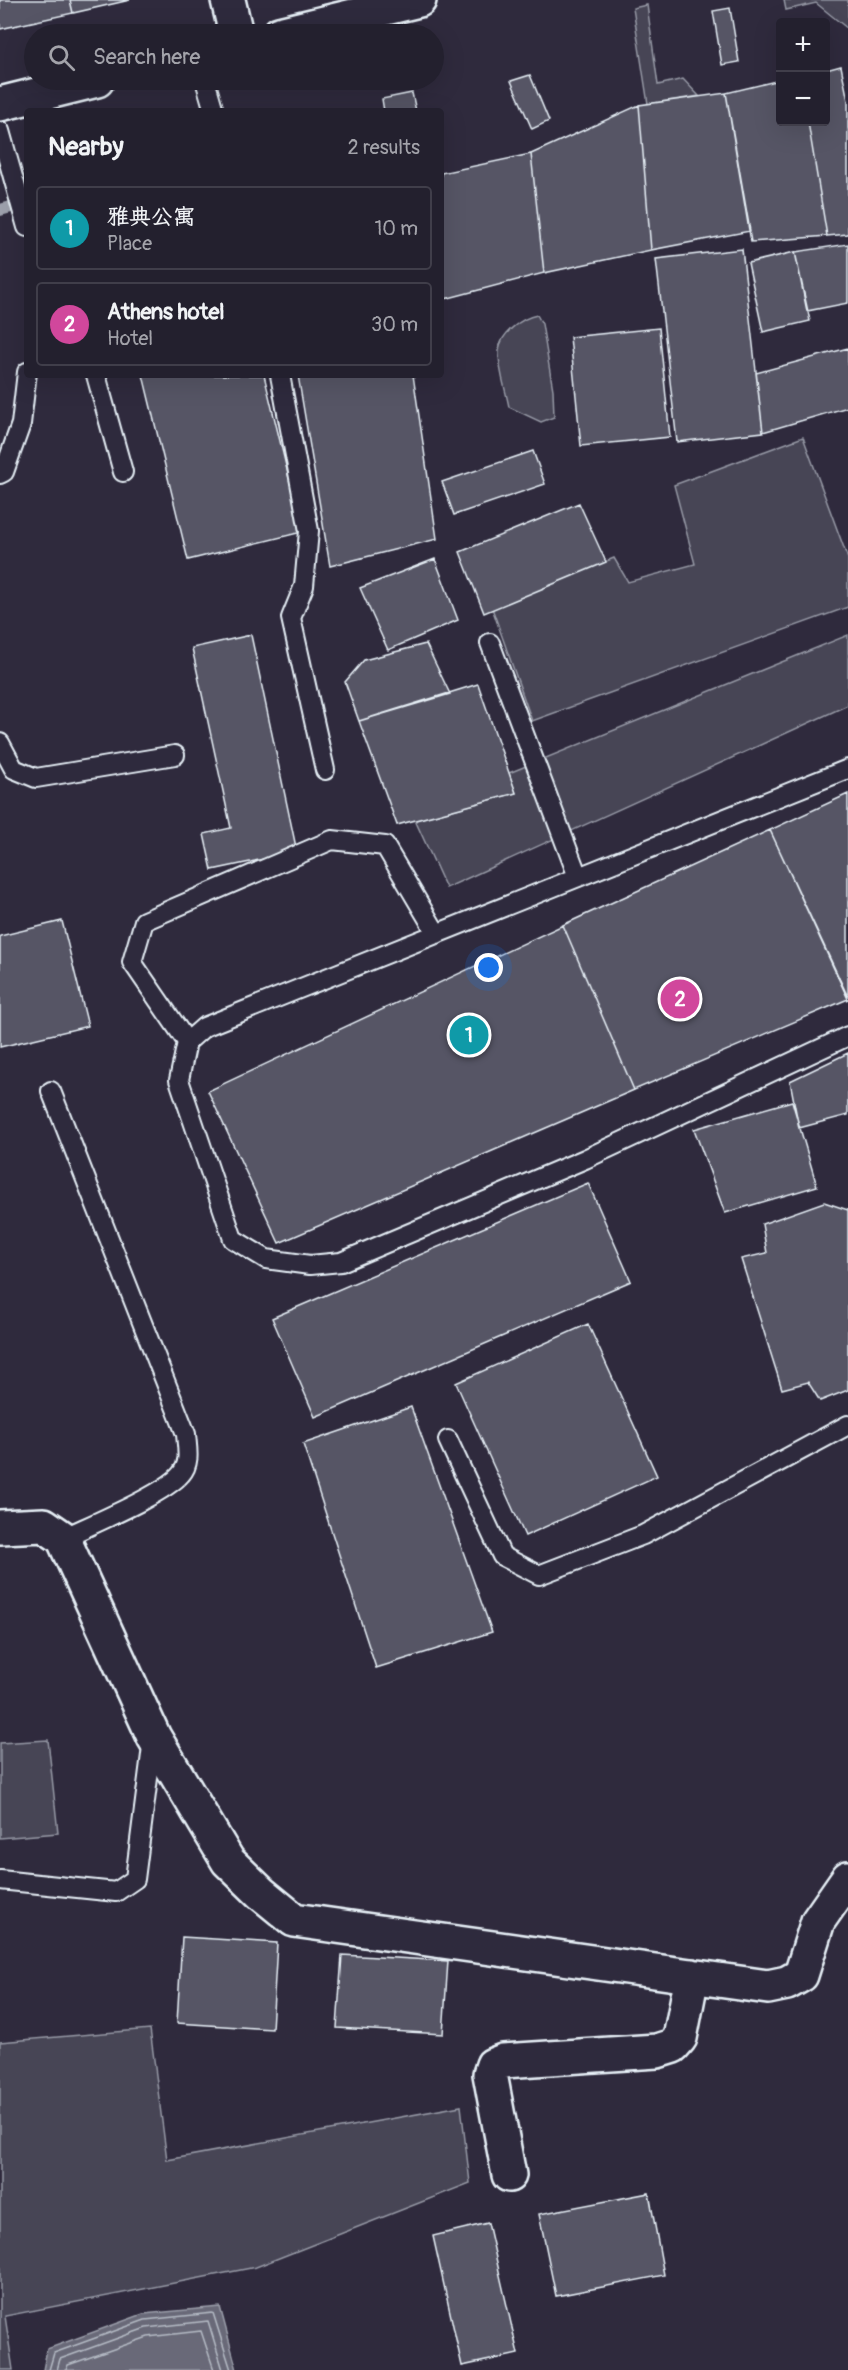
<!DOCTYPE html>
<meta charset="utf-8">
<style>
body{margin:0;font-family:Pangolin,"LXGW WenKai TC",sans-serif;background:#2f2d3a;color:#f1f3f6}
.controls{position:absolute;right:18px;top:18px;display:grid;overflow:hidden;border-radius:6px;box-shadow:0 6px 24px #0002}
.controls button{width:54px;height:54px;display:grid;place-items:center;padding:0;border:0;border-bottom:2px solid #403e4a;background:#23202e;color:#f1f3f6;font:30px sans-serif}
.you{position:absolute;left:489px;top:968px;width:21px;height:21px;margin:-15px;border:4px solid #fff;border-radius:50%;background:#1a73e8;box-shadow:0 0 0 9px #1a73e833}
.badge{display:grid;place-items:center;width:39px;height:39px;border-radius:50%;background:#8bbbb9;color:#fff;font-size:20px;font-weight:700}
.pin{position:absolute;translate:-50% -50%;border:3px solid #fff;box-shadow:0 2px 6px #0006}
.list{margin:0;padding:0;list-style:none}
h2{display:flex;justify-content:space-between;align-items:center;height:78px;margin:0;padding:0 24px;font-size:26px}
h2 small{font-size:20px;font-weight:400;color:#a3a3aa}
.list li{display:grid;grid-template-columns:39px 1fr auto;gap:18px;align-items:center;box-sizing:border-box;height:84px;margin:0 12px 12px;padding:0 12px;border:2px solid #403e4a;border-radius:6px}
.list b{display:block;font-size:22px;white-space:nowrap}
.list p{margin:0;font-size:20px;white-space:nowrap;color:#a3a3aa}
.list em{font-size:20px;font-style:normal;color:#a3a3aa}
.icon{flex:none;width:33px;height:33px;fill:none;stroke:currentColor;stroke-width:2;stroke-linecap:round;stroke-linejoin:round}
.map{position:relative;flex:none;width:848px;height:2370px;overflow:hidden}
.search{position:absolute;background:#23202e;box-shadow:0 6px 24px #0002;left:24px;top:24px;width:420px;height:66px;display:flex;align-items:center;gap:15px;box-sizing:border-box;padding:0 21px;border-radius:33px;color:#a3a3aa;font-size:22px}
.panel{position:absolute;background:#23202e;box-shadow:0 6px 24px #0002;left:24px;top:108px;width:420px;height:270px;border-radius:6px}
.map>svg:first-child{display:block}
.green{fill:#464455;stroke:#979aa6;stroke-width:1.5}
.water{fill:#696978;stroke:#9c9fab;stroke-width:1.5}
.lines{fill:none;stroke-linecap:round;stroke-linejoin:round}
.shore{stroke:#b5bbc5;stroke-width:1.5}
.stream{stroke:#9c9fab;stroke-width:12}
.building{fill:#575565;stroke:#e8f1f8;stroke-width:1.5}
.lane-casing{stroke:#e8f1f8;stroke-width:22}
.street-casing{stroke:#e8f1f8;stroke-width:38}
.primary-casing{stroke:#e8f1f8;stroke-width:38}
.lane{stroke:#2f2a3d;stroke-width:18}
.street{stroke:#2f2a3d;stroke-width:33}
.primary{stroke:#2f2a3d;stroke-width:33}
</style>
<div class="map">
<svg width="848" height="2370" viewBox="0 0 848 2370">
<rect width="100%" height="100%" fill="#2f2a3d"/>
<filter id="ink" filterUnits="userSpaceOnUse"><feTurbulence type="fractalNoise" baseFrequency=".0167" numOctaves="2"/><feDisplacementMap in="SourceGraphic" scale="12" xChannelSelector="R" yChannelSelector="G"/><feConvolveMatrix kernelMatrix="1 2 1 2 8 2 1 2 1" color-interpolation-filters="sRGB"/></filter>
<g filter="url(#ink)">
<!-- green -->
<path class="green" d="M784,0H848V29L816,3L786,10Z
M647,5L658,85L683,79L699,96L648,104L633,8Z
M537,315L542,324L553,390L554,417L541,422L509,407C506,390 498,369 499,351C500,333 522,318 537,315Z
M803,437L848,559V607L532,721L492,608L614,558L628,582L695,564L674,485Z
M848,635V705L446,888L415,820L516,793L509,773Z
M48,1740L58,1833L0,1838V1743Z
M150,2029L167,2160L461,2106L470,2183L256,2267L5,2316L13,2370H0V2042Z"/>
<!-- water -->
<path class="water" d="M220,2307L237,2370H43L47,2349L143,2314Z"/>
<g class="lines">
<!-- shore -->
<path class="shore" d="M49,2370L54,2353L145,2320L213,2313L231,2370
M57,2370L60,2359L146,2328L208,2321L223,2370
M66,2370L68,2365L148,2337L201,2331L214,2370"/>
<!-- stream -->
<path class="stream" d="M0,210L26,203"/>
</g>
<!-- building -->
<path class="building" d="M0,0H70L73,13L0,29Z
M70,0H130L73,13Z
M730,8L739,62L722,65L713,11Z
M841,66L848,101V234L827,236L808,122H826V70Z
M530,75L549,121L532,129L511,81Z
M780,80V122H808L827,236L751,242L726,93Z
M412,93L416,111H384L382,99Z
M726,93L750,231L651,250L639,105Z
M639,105L651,250L544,273L531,154Z
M531,154L544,273L441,300V173Z
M848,244V303L807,311L795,252Z
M742,249L763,432L677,442L656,259Z
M795,252L810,321L763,332L748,263Z
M659,328L670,437L581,446L570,337Z
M848,348V407L763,432L756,373Z
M143,375H264L302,532L188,560Z
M298,375H413L437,539L330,566Z
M533,451L545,484L454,515L442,482Z
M579,503L606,562L484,613L460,552Z
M435,559L458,620L388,650L360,588Z
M251,635L297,852L212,870L204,834L231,828L192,648Z
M426,644L450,694L359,721L345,682L364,660Z
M478,684L516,793L397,825L359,721Z
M848,794V997L770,830Z
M770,830L848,999L634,1090L563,925Z
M62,921L88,1026L0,1047V936Z
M563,925L634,1090L279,1243L208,1091Z
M848,1053V1115L799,1128L790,1081Z
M792,1101L817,1186L725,1213L694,1129Z
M588,1183L631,1281L315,1417L272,1318Z
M824,1202L848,1210V1390L820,1401L808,1382L782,1389L741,1259L767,1253L762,1224Z
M588,1324L657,1476L525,1536L456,1383Z
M411,1407L492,1632L376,1668L303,1444Z
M182,1937L277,1943L272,2029L177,2023Z
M342,1955L448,1961L443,2034L337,2028Z
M649,2193L664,2275L556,2296L539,2214Z
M488,2223L518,2354L462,2366L433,2236Z"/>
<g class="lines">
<defs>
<path id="lane" d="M205,80L214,111
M0,131L27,227
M96,375L123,472
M280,375L309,531L304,586L291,618L325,770
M0,474L4,472L21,424L27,372
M490,643L578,877
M0,743L14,769L36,778L175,755
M848,769L204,1027L187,1042L179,1080L233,1239L266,1259L310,1265L341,1262L585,1159L848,1036
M187,1042L132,962L144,921L332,840L385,846L437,934
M51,1091L186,1434C187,1448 191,1463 181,1474C165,1494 90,1525 63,1538
M448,1440L502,1556L539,1575L643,1535L848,1425
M0,1880L116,1892L135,1879L153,1739"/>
<path id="street" d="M228,0L236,34
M0,1527L44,1525L63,1538L154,1737L228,1861L261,1893L294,1920L768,1987L787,1983L801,1975L818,1921L848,1878
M509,2175L490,2074L493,2065L503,2061L657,2051L673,2046L680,2038L692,1976"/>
<path id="primary" d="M279,34L419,0
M0,104L97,80"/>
</defs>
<!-- lane casing -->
<use href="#lane" class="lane-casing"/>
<!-- street casing -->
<use href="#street" class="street-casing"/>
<!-- primary casing -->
<use href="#primary" class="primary-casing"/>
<!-- lane -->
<use href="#lane" class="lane"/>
<!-- street -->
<use href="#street" class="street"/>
<!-- primary -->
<use href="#primary" class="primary"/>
</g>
</g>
</svg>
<div class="controls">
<button>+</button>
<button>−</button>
</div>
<div class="you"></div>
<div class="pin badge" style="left:469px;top:1035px;background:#0f9aa8">1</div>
<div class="pin badge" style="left:680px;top:999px;background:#d1479c">2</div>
<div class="search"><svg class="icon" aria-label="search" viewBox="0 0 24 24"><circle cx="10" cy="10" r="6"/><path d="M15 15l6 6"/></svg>Search here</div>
<section class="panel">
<h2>Nearby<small>2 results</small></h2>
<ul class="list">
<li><span class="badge" style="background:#0f9aa8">1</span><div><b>雅典公寓</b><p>Place</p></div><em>10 m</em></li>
<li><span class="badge" style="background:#d1479c">2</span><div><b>Athens hotel</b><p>Hotel</p></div><em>30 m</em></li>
</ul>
</section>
</div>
